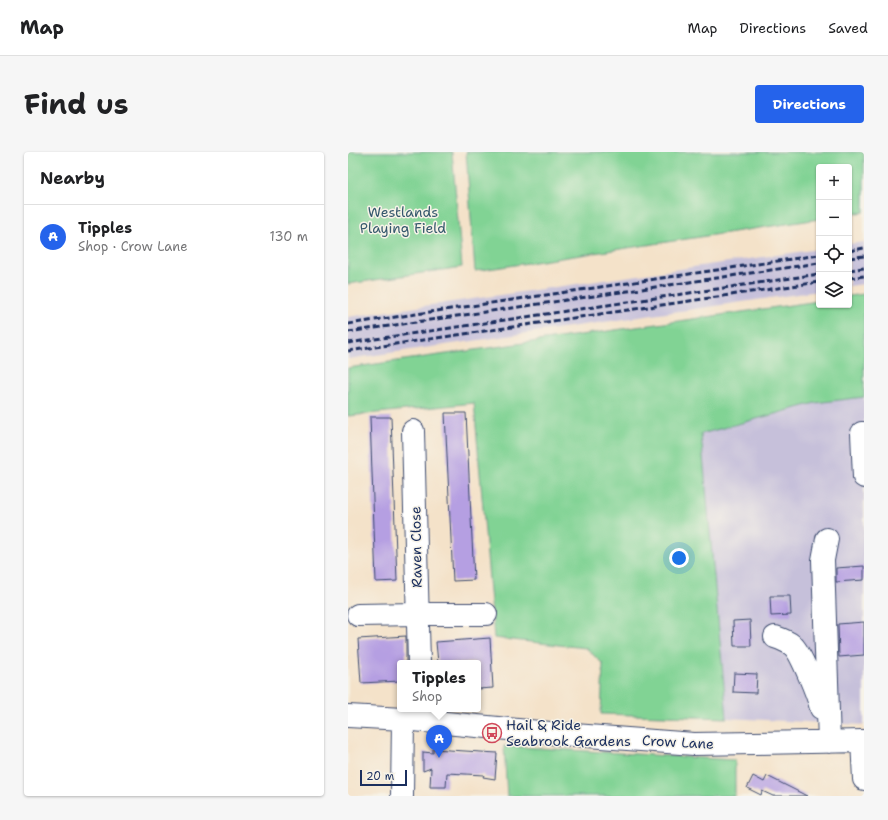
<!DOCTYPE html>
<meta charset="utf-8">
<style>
body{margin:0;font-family:"Shantell Sans",sans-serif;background:#f6f6f6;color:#202124}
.controls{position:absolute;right:12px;top:12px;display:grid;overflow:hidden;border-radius:4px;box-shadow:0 1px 3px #0004}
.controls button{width:36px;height:36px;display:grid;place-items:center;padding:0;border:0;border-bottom:1px solid #e0e0e0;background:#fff;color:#202124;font:20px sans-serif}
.scale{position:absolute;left:12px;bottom:10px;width:47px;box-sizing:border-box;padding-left:4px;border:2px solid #1b2f5e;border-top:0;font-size:11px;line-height:14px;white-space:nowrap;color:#1b2f5e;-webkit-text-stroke:3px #f7f3e8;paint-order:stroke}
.you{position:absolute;left:331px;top:406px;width:14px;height:14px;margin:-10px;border:3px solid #fff;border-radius:50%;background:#1a73e8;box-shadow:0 0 0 6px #1a73e833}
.badge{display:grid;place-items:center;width:26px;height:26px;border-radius:50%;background:#2563eb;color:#fff;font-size:13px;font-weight:700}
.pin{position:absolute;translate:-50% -33px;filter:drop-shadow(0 1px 2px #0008)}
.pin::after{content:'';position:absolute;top:21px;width:14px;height:12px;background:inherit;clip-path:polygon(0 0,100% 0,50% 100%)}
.popup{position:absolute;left:49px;top:508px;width:84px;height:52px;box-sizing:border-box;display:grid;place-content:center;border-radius:4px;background:#fff;filter:drop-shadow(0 1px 3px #0005);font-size:13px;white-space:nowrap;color:#757577}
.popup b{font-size:15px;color:#202124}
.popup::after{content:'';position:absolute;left:50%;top:100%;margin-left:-8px;border:8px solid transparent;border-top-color:#fff}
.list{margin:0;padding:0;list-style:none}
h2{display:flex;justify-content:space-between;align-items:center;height:52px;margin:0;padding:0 16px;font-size:17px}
h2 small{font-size:13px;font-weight:400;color:#757577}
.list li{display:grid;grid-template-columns:26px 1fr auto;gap:12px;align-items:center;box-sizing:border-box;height:64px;padding:0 16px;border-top:1px solid #e0e0e0}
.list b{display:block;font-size:15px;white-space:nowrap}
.list p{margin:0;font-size:13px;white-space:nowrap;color:#757577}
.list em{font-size:13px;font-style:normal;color:#757577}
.icon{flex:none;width:22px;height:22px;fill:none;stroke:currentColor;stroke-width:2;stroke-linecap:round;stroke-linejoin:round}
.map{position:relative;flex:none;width:516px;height:644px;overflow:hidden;border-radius:4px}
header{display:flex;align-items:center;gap:24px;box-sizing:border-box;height:56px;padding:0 20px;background:#fff;border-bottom:1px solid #e0e0e0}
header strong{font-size:19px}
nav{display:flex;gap:22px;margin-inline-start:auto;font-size:14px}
.intro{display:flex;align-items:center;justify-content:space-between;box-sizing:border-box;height:96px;padding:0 24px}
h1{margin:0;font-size:28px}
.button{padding:10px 18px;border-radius:4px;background:#2563eb;color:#fff;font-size:14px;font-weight:700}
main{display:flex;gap:24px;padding:0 24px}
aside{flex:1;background:#fff;border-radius:4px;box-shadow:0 1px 3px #0004}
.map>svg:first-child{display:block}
.industrial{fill:#c6c0da}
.green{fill:#81d394;stroke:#4e8179}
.building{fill:#b59fe2}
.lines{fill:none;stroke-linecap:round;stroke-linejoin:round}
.minor-casing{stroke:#3c4a6e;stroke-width:24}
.minor{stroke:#fff;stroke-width:22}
.rail{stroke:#1b2f5e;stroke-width:3;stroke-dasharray:6 3;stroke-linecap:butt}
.labels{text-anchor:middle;stroke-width:3;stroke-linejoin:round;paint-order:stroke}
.park-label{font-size:14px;fill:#34586c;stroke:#f7f3e8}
.street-label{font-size:14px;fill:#1b2f5e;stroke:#f7f3e8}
.poi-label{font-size:14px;fill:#1b2f5e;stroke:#f7f3e8;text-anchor:start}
</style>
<header>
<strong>Map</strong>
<nav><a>Map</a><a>Directions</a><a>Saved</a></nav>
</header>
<div class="intro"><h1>Find us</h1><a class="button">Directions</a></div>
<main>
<aside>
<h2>Nearby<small></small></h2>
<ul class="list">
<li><span class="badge">A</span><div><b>Tipples</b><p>Shop · Crow Lane</p></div><em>130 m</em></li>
</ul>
</aside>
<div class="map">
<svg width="516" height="644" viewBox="0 0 516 644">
<rect width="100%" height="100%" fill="#f7f3e8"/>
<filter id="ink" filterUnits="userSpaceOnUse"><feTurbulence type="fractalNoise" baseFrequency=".025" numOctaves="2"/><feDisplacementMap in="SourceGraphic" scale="8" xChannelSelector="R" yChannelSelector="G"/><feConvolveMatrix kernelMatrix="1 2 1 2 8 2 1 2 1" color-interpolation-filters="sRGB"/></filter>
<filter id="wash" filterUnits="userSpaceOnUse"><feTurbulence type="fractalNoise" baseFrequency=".012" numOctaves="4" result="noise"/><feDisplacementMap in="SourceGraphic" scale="16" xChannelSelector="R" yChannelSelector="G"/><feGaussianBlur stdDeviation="0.9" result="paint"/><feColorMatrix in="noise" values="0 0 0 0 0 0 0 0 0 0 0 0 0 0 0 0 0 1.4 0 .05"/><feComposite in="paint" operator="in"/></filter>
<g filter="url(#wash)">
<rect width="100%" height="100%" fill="#f4e2c9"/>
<!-- industrial -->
<path class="industrial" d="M516,90V132L501,134V92Z
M471,97V139L0,207V165Z
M516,245V573L379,566L353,282L467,251Z"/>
<!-- green -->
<path class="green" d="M0,0H104L114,115L0,132Z
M118,0H516V60L501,62V15H471V67L127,119Z
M516,142V245L467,251L353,282L379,566L253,562L255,512L238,496L146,486L126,251L0,264V216L471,149V153H501V144Z
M156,594L387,608V644H159Z"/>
<g id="blocks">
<!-- building -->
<path class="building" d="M97,261H118L126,428L105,429Z
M22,265H43L49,429L28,430Z
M516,414V428L488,430V416Z
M422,444H442L443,463L423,464Z
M402,468L403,494H386L385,469Z
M516,470V503L491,505L490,472Z
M58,484V511H52V529L13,531L10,487Z
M142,486L145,536L130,537V511H90L88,490Z
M386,521L409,522L408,541L385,540Z
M85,597L149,601L147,627L135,625L136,623L99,621L98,635H82L83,616L75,619V600L85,601Z
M405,624L416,630L419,624L459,644H425L414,639L413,643L399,636Z"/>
</g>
</g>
<g filter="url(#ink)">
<use href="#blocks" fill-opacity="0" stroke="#3c4a6e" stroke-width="1"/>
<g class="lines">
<defs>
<path id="minor" d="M65,279L71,511
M516,325L514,281H516
M479,387L475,408L481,590
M10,463L69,462H138
M427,485C433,487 440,490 444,493C453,500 470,544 473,556
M0,564L55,567L213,582L346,592L516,589
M514,589L516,627
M54,644L55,567"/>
</defs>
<!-- minor casing -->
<use href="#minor" class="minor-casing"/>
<!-- minor -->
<use href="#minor" class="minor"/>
<!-- rail -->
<path class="rail" d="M501,99L516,96
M501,106L516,104
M501,118L516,116
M501,126L516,124
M0,172L471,103
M0,180L471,111
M0,191L471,122
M0,199L471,130"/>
</g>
</g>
<!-- icons -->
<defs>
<symbol id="bus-ring" viewBox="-11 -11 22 22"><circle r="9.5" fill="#f7f3e8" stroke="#d1495b" stroke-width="1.5"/><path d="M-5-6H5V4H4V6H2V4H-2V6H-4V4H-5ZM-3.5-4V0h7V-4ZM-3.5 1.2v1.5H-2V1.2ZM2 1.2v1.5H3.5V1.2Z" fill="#d1495b"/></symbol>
</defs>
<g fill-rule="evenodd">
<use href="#bus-ring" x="133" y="570" width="22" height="22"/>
</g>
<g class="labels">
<!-- park labels -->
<g class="park-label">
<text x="55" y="65">Westlands<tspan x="55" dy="16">Playing Field</tspan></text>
</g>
<!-- street labels -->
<g class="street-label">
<text transform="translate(68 395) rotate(-91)" y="5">Raven Close</text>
<text transform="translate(330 590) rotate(3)" y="5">Crow Lane</text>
</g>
<!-- poi labels -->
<g class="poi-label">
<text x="158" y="578">Hail &amp; Ride<tspan x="158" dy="16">Seabrook Gardens</tspan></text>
</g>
</g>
</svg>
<div class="controls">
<button>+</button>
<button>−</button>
<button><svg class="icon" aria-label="locate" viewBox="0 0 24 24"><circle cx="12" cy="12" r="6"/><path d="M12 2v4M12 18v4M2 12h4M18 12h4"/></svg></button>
<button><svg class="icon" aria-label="layers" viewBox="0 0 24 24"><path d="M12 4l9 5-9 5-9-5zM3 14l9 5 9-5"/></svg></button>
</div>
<div class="scale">20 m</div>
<div class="you"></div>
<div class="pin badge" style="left:91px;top:606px">A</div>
<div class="popup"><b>Tipples</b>Shop</div>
</div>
</main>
